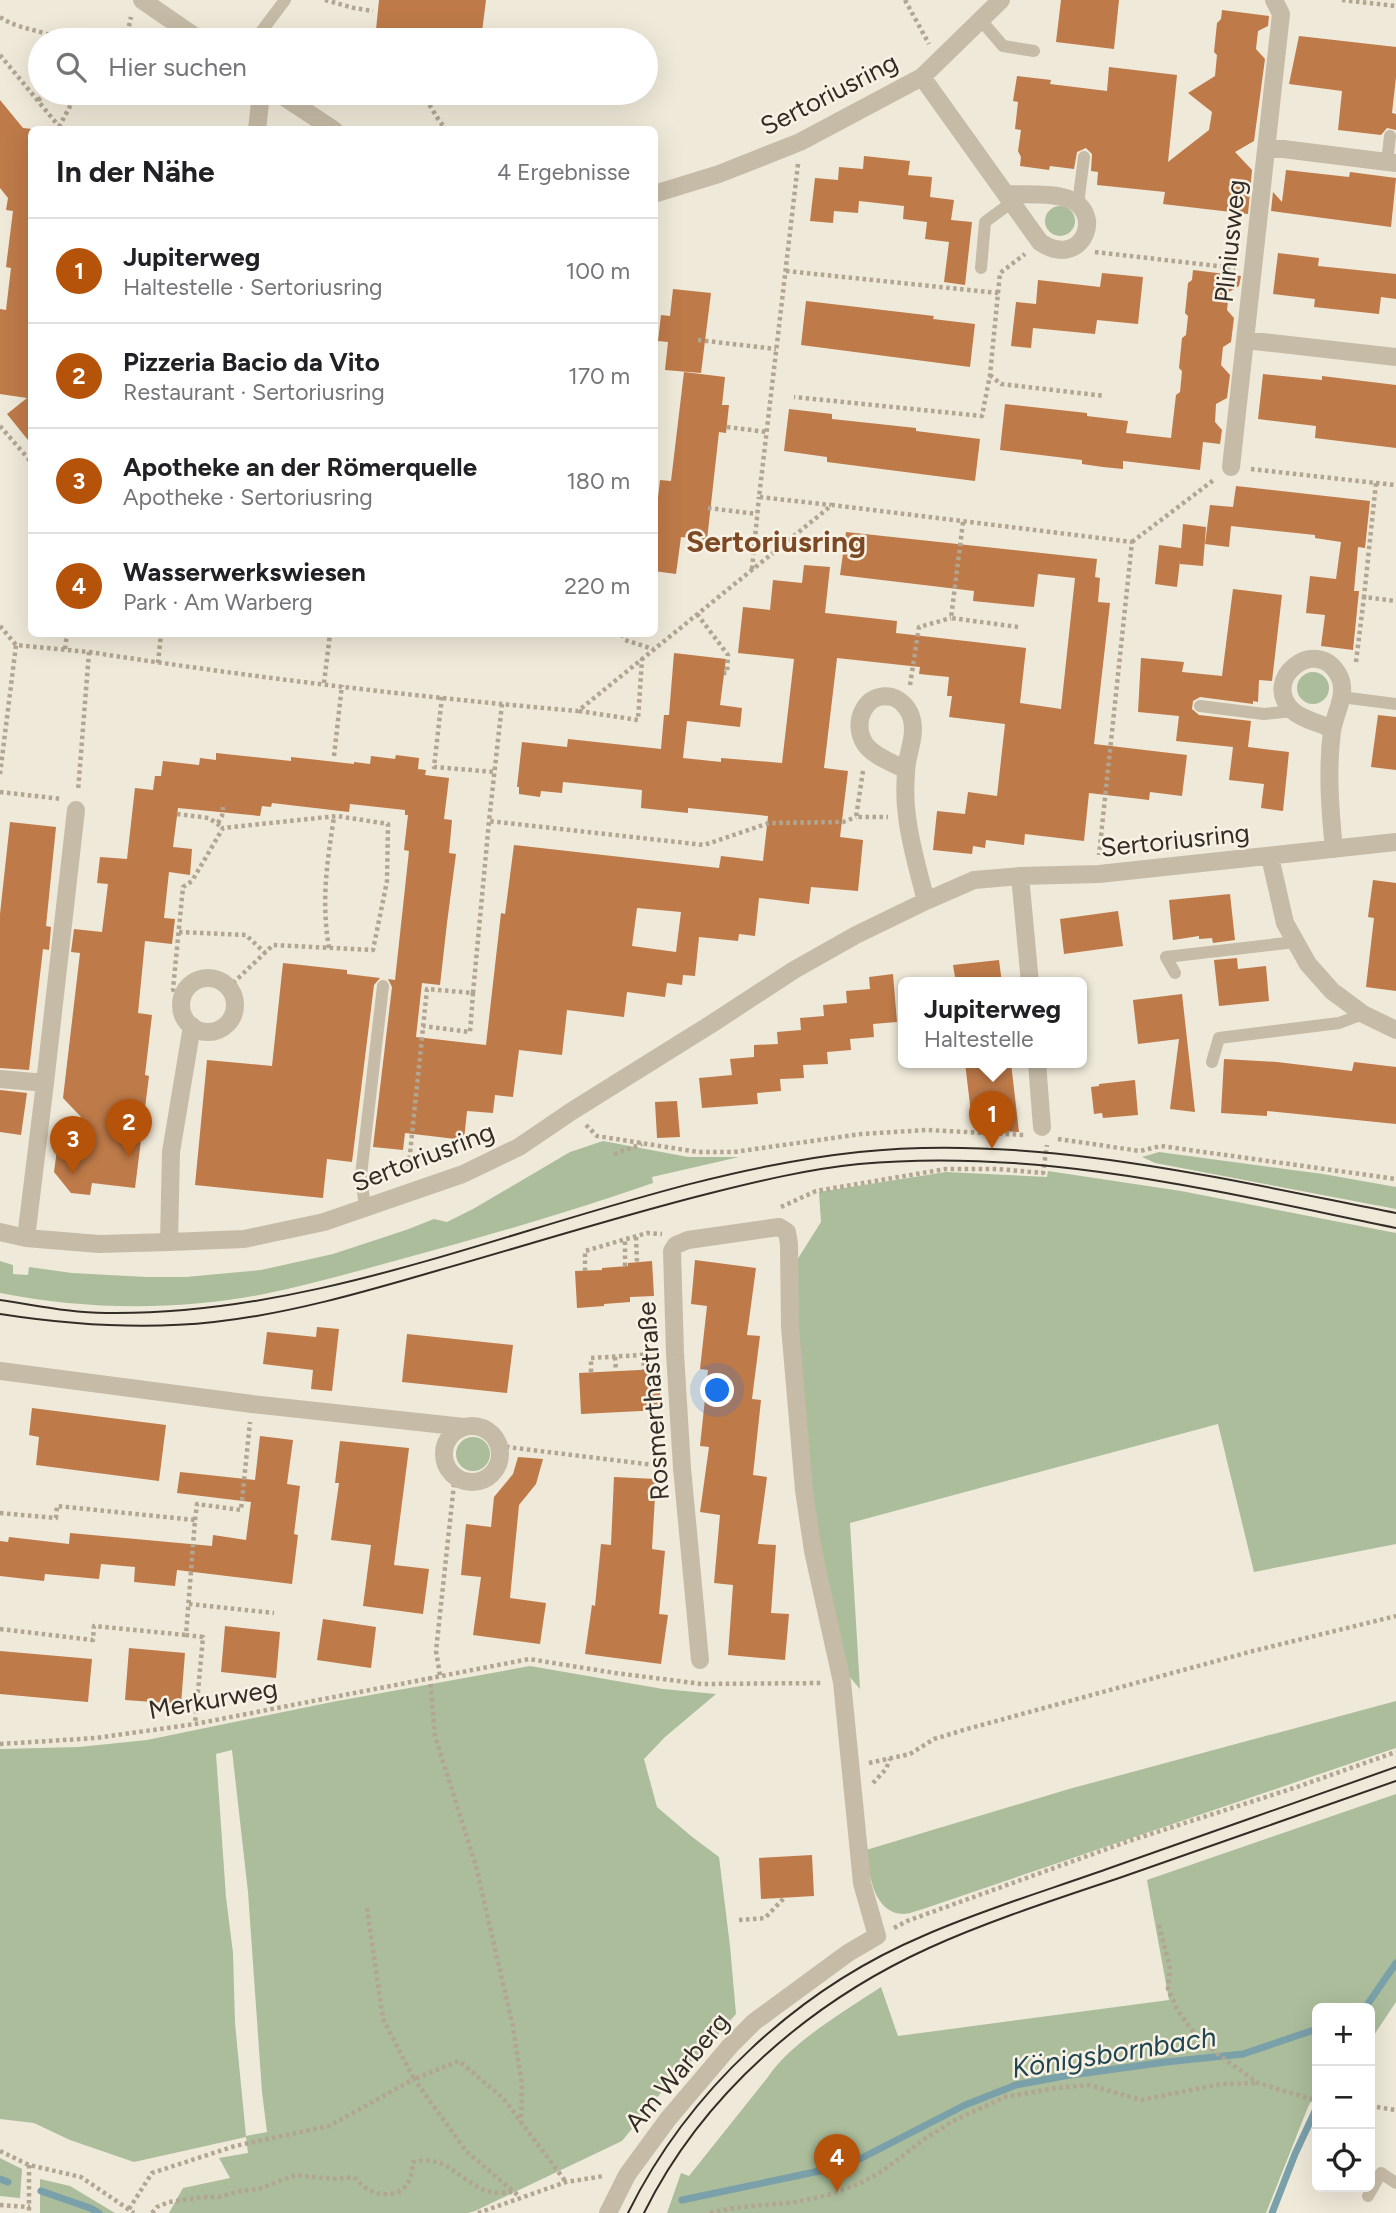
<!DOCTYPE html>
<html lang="de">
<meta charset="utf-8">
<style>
body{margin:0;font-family:Figtree,sans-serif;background:#f2f2f2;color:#202124}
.controls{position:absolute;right:21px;bottom:21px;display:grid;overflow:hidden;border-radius:10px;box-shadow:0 7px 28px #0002}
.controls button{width:63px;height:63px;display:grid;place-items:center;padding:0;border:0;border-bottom:2px solid #e0e0e0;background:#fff;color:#202124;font:35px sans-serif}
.you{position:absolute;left:718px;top:1391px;width:24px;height:24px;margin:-18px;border:5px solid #fff;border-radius:50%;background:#1a73e8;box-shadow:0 0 0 10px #1a73e833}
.badge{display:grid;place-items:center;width:46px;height:46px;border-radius:50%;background:#b45309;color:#fff;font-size:23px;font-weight:700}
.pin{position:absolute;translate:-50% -58px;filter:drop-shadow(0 2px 4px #0008)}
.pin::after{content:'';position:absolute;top:37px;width:24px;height:21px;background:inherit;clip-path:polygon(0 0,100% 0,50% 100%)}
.popup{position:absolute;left:898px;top:977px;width:189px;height:91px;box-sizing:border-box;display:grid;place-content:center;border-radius:10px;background:#fff;filter:drop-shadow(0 2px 5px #0005);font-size:23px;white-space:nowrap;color:#757577}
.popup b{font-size:26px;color:#202124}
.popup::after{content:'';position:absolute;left:50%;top:100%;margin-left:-14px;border:14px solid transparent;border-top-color:#fff}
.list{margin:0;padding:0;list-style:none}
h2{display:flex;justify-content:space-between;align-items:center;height:91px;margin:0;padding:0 28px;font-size:30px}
h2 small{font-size:23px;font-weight:400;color:#757577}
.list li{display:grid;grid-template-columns:46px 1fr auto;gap:21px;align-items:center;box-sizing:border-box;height:105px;padding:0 28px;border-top:2px solid #e0e0e0}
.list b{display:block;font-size:26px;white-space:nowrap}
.list p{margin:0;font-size:23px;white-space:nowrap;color:#757577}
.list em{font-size:23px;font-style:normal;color:#757577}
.icon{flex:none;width:38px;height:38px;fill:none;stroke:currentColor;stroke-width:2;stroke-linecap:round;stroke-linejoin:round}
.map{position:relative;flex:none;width:1396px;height:2213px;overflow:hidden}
.search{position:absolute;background:#fff;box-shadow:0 7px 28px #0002;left:28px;top:28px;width:630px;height:77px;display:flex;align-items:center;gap:18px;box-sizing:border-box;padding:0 24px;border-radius:38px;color:#757577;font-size:26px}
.panel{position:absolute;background:#fff;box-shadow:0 7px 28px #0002;left:28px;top:126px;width:630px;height:511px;border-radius:10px}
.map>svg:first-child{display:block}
.green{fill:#abbd9b;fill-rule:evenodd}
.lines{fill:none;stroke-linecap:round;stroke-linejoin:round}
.stream{stroke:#7aa0aa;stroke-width:7}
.building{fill:#be7a49;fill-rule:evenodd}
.path{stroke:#b2a591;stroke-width:4.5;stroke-dasharray:3.5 3.5;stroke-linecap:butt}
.lane{stroke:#c6bba6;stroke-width:12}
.street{stroke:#c6bba6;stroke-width:18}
.tram{stroke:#332d27;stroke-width:2}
.labels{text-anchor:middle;stroke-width:5;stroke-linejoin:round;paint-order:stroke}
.street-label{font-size:26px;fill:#332d27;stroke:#f8f2e5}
.water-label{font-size:28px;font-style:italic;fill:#1f4552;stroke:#f8f2e5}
.quarter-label{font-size:30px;font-weight:bold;fill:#7d4925;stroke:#f8f2e5}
</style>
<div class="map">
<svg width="1396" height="2213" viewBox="0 0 1396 2213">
<rect width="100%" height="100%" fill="#efe9d9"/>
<!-- green -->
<path class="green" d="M1045 221a15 15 0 1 1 30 0a15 15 0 1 1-30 0Z
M1297 688a16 16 0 1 1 32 0a16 16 0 1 1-32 0Z
M603,1141L688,1157H739L652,1177L653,1183C569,1212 484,1237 398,1260C354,1272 309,1285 264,1294C178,1311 86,1310 0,1293V1261L13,1265V1274L28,1275L29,1267L72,1273L146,1277H186L261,1270L333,1254L406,1230L434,1219L447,1222L473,1209L570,1152Z
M1159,1152L1323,1174L1396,1187V1209L1155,1163L1142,1157Z
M1048,1171L1181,1191L1396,1233V1544L1254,1572L1218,1424L850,1523L860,1689L848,1675L818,1537L804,1424L796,1314L797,1260L821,1222L819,1192L946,1172L1047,1177Z
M456 1454a17 17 0 1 1 34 0a17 17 0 1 1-34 0Z
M530,1666L663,1689L716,1694L665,1737L644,1759L657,1807L691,1836L719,1857L730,1946L736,2014L716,2037L664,2089L622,2141L475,2211L468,2213H169L183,2188L230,2178L219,2158L248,2153L246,2137L134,2162L70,2140L34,2123L0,2119V1749L79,1747L147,1740L332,1702ZM232,1750L248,1892L262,2092L267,2132L246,2136L235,2023L233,1953L226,1897L216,1754Z
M1396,1701V1748L920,1910C915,1911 909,1914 904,1914C873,1914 869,1873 866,1850L1069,1789Z
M1396,1794V2002L1370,2041V2008H1317V2090L1308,2107L1266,2213H667L681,2173L689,2176L768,2077C791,2042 845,2011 881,1987L898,2036L1169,2000L1147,1880Z
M0,2158L22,2169L20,2198L0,2196Z
M40,2179L70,2186L115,2213H40Z"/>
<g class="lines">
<!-- stream -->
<path class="stream" d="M1365,2008L1396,1963
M0,2179L8,2182
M41,2191L90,2208L99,2213
M682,2200L848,2165L965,2105L1016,2085L1064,2076L1166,2062L1243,2054L1317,2029
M1272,2213L1295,2154L1317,2107"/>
</g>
<!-- building -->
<path class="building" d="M379,0H486L481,40L376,30Z
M1061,0H1119L1114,49L1056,42Z
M1222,10L1269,16L1268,26L1258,31L1256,49L1265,59L1254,141L1235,152L1252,170L1248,214L1163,204L1165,192L1097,185L1098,172L1091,171L1092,154L1086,148L1077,152L1074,169L1050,166L1049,170L1020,166L1021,157L1018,151L1021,130L1015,129L1018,102L1013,101L1017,76L1051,80L1050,84L1107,91L1109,67L1177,75L1168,162L1209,130L1212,112L1188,93L1215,76L1217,55L1214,52L1217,23L1221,19Z
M1299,36L1396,47V77L1392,113L1396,114V130L1387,128L1381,135L1338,130L1342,91L1289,84Z
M0,100L23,128L32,129V445L7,414L27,398L0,394V309L6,310L11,268L6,267L13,211L6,210L8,198L0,188Z
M864,156L910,161L908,175L932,177L930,197L954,200L951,220L972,222L965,285L944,282L949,242L925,239L927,222L903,219L904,206L859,201L858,213L834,211L833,223L810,221L815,178L838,180L839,167L863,169Z
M1286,170L1349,177L1350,172L1396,178L1391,227L1271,211L1273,192L1282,202Z
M1278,253L1319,258L1318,266L1396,274V299L1381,297L1379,314L1314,307L1315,299L1273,294Z
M1193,270L1241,276L1239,286L1229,292L1227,310L1234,318L1231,342L1223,347L1221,365L1230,375L1227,398L1216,404L1215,422L1222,430L1220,444L1203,442L1200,470L1123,461V469L1103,467L1082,464V460L1000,450L1005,404L1087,413V416L1128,421L1126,433L1171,438L1176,395L1180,392L1181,382L1182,371L1179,368L1182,338L1186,335L1188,316L1185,313L1188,283L1192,280Z
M1102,273L1143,277L1138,324L1097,320L1095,334L1033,328L1031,348L1011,346L1016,302L1036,304L1038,280L1100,287Z
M673,289L711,293L701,373L665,370L668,342L658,341L661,315L670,316Z
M806,301L934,316L933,319L975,324L970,367L801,345Z
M684,372L725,377L722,405H729L726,433L719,432L707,540L681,537L676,574L654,571V532L660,480L671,481Z
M1263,374L1322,380V376L1396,385V448L1315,438L1316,426L1258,419Z
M789,409L832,414V419L916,428V431L980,439L975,481L827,462V457L784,451Z
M1236,486L1370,501L1365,548L1358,547L1354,591H1359L1353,650L1321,646L1325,615L1306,613L1310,576L1336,579L1341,542L1315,538V535L1231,526L1229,547L1205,544L1210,505L1233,507Z
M1183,524L1206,527L1203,566L1180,564V561L1177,587L1155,584L1159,545L1181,548Z
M846,532L1097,559L1095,577L1100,578L1098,602L1110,603L1094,744L1187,755L1182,796L1150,792L1149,800L1089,793L1084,841L1025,834L1024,845L986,840L985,848L973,846L972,854L933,850L937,811L965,814L968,792L997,796L1005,724L949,717L952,696H947L949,677L919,674L920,667L837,658L824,768L848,771L840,837L863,840L858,891L811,887L809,904L759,898L755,936L739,934L738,941L699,937L695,976L683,975L682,985L667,983L665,997L627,992L624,1017L567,1010L562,1055L519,1050L513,1097L495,1095L493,1113L467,1111L464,1140L405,1133L403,1150L373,1147L392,987L388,979L395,980L409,851L404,850L408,815H405V810L350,804L349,812L272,803L271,807L262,806L260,816L178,808L173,847L192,849L190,875L169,872L164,918L175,919L172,944L145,941L138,1013L152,1015L145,1075L149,1076L135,1188L92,1183L90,1195L71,1193L54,1172L59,1135L81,1117L63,1098L80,953L71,952L74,929L102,932L108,884L97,883L100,857L127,859L135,788L153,790L155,776H161L163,761L199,765L200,758L216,760V753L291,761V757L354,764V762L370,764L371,756L395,759L396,755L419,758L418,769L426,770L425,775L449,778L444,819L452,820L449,853L456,854L447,923L440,985L422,983L416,1037L486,1045L501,913L505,914L514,845L719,868L721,856L763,861L768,816L688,808V813L641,808L642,790L563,782L562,793L541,791L540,797L519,794V787H517L522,742L567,747L568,739L661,749L664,715H669L674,653L726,659L720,705L742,708L740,727L687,721L683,758L721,762V758L782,763L794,659L738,653L743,607L770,610L773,580L802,583L804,565L830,567L825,613L897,621L896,633L1026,648L1020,703L1061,709L1075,578L1038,574L1034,607L973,601L974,591L840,575ZM637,908L681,912L676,952L632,946Z
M1233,589L1282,595L1272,681L1259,680L1258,702L1253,701V704L1200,697L1193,701L1192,709L1199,715L1251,721L1248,747L1289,752L1283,811L1261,808L1264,784L1229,780L1233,747L1176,741L1179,716L1138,712L1141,658L1184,662L1182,672L1222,676Z
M1378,715L1396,717V770L1371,767Z
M10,822L56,827L46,926L51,927L49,950L43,949L29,1070L0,1068V914Z
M1373,880L1396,883V991L1366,987L1374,918L1368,917Z
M1230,894L1235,940L1213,943L1212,938L1199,939V936L1173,940L1169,900Z
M1118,911L1123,946L1064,954L1060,919Z
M1237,958L1238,969L1266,966L1269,1001L1219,1006L1214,960Z
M999,960L1002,983H956L953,965Z
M283,963L347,970V974L380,978L374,985L352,1162L327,1159L323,1198L195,1185L207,1060L272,1066Z
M893,974L897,1022L873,1024L874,1037L850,1039L851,1050L827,1052L828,1064L803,1065L804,1078L780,1079L781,1091L757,1093L758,1104L702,1108L699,1078L732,1075L730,1059L754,1057V1045L778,1044L777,1032L801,1030L800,1018L824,1016L823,1005L847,1003L846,991L870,989L869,977Z
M1182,994L1187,1039L1195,1112L1170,1109L1179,1039L1138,1044L1133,1000Z
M1224,1059L1277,1062L1352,1071L1354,1062L1396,1067V1124L1267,1111V1116L1221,1113Z
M965,1063H1011L1019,1132L981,1130L982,1120L972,1121Z
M1135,1080L1138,1115L1103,1118L1102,1113L1094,1114L1091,1087L1099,1086V1084Z
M0,1090L27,1093L21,1135L0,1132Z
M677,1101L680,1137L657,1138L655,1102Z
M695,1260L756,1268L747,1335L760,1336L752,1399L761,1400L753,1475L767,1477L758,1544L776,1545L771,1613L789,1614L785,1660L728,1655L733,1585L714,1583L720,1515L700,1512L709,1447L700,1446L708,1370L700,1369L707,1306L691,1304Z
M652,1261L654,1296L630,1297V1302L604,1304V1306L577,1308L575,1271L602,1270V1268L628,1266V1263Z
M317,1327L339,1329L332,1391L311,1389L313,1370L263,1364L267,1332L316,1337Z
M407,1334L513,1345L507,1393L402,1382Z
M659,1369L661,1410L581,1414L579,1373Z
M32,1408L166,1425L159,1481L36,1465L39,1437L29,1435Z
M260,1436L293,1440L287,1484L300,1486L294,1534L298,1535L292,1584L177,1570L175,1586L134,1582L135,1567L101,1564L99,1579L45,1574L44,1581L0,1576V1541L8,1542L9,1537L69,1544L70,1533L212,1546L213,1535L246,1540L251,1502L177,1493L180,1472L255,1480Z
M340,1441L409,1448L394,1565L429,1569L423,1614L363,1606L371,1545L331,1540L339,1483H335Z
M518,1457L543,1459L536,1484L519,1505L510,1598L546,1603L540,1644L473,1635L481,1577L461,1575L466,1524L491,1527L494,1497L513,1474Z
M614,1477L656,1479L652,1549L665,1551L659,1614L668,1615L661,1664L585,1654L592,1605L595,1606L601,1544L611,1545Z
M323,1619L376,1627L371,1668L317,1660Z
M225,1626L280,1632L276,1678L221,1672Z
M129,1648L185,1653L181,1704L125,1700Z
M0,1651L92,1659L88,1702L0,1694Z
M812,1855L814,1896L761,1899L759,1858Z"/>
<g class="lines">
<!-- path -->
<path class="path" d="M325,0L354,8L373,11
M905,0L929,44
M1342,0L1396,6
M0,17C21,31 39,28 60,40
M126,40L131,17
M0,55L62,130
M422,93L440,122L447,130
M38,100L49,93
M59,127L77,93
M798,164L759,497L831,505
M1095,252L1235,268
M786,271L998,293L990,375L982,416L794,397
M998,293L1000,273L1025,254
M698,340L776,349
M990,375L1001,384L1105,396
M0,426L32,463
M727,427L767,432
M1251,469L1376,483L1364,597L1396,601
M1376,483L1396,485
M708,508L757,514
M963,522L951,618L1018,627
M1132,542L1215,479
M752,569L759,497
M697,614L728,655L727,673H724
M0,626L16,645L89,652L78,791
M622,634L625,640L653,649
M65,649L67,634
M89,652C250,677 415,697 578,711L832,505L1132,542L1099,855
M1356,662L1364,597
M158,663L161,634
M324,683L330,634
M910,685L919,627L951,618
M442,697L434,767L495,772
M502,704L489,821L704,845L769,823L843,822L856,817
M579,711L638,720L642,659
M334,756L342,685
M863,771L856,817H888
M0,774L16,645
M0,792L62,799
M177,814L209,818L223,828
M218,823L222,816L223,807
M179,932L246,935L265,953
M329,948C321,901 327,863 334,817
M473,993L489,821
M182,1011L173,989L183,887L192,881L223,828L337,816L388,824L387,881L373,950L273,945L229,987
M586,1125L597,1136L698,1152H734L861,1134L927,1130L1025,1135
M1058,1139L1140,1151L1161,1146L1396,1179
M614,1154L642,1144
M408,1173L427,989L473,993L470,1032L423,1026
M781,1207L816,1191L946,1169H998L1043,1173L1047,1145
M636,1237L637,1262
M625,1266V1240
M585,1271V1251L647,1233L662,1234
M643,1355L644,1370
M615,1357L616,1371
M591,1372V1358L657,1354
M499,1446L662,1466
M0,1513L56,1518L57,1506L195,1520L186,1635L203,1637L195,1724
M195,1520L197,1504L241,1510L250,1422
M189,1604L274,1613
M0,1629L93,1640L94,1626L186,1635
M440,1675L436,1651L455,1475
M430,1677L435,1736L476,1866L513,2027L522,2085L521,2122
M0,1744L96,1738L195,1724L529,1659L615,1673L702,1684L823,1683
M869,1763L910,1754L934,1739L967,1729L1253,1651L1396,1616
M873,1783L886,1769L890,1759
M367,1908L383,2019L414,2079L459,2061L503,2098L566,2182
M739,1920L765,1918L784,1898
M1159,1925L1170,1968L1168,1989L1178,2011L1191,2029L1215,2052L1258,2083L1317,2101
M894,1928L907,1921L1129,1841L1297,1787L1396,1752
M1370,2106L1396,2110
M0,2151L29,2165L81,2177L134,2213
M29,2165V2213
M0,2205L30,2207
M129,2209L152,2173L235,2146L329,2126L414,2079L467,2152L520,2197
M152,2213L157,2207L169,2202L203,2197H219L240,2191L259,2189L295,2175L335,2179L353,2177C358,2180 361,2185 366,2188C378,2197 399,2197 407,2184C412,2178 412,2169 413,2162C446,2154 458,2179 484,2190C492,2194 503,2193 512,2192
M478,2213L566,2182L604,2176
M710,2213L733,2208L796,2202L828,2195L859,2184L884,2170L926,2138L955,2120L1005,2097L1056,2088L1089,2085L1141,2100L1221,2084L1258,2083"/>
<!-- lane -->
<path class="lane" d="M980,19L1003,46L1034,51
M255,40L285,0
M1387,162L1390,136
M1078,204L1084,157
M981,268L985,222L1012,202
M1341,697L1396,704
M1200,706L1264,714L1293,711
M1175,973L1166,957L1295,942
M1212,1062L1219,1038L1339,1023L1363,1014
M365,1208L361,1175L383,986
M1368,2196L1381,2173L1396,2183"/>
<!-- street -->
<path class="street" d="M142,0L200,40
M922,77L1040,242C1083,272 1109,207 1062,197C1045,193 1025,195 1007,194
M278,93L334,130
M257,130L261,93
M1267,147L1396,163
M654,194L719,174L800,142L922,77L1001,0
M1245,340L1396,357
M1231,467L1281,14L1274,0
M1332,729C1320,723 1303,720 1293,711C1259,680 1316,635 1338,674C1349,692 1335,712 1332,731C1327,771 1330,810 1334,849
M906,770C893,763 873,756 865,744C851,723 865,691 892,697C902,700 910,710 912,720C916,739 906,755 906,773C905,787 905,803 907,816C910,844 919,873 926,901
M1270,857L1285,923L1308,964L1332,991L1363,1014L1396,1030
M1020,876L1030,983
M181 1005a27 27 0 1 1 54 0a27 27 0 1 1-54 0Z
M1037,1063L1042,1127
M0,1079L45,1083L26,1238
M45,1083L76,810
M0,1232L26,1238L99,1244L169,1242L244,1239L324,1222L463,1174L519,1147L572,1111L716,1021L794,970L856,935L926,901L974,880L1020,876L1099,874L1396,842
M169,1242L171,1152L192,1026
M0,1371L252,1404L464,1427
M444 1454a28 28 0 1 1 56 0a28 28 0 1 1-56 0Z
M608,2213L627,2175L668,2119L730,2046L754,2022L848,1953L877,1936L862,1883L842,1682L813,1551L804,1490L790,1327L789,1244L787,1232L779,1227L688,1240L676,1245L672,1251L675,1353L682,1468L700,1660"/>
<!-- tram -->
<path class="tram" d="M0,1300C35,1305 71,1313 106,1313C364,1317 605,1179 859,1152C1034,1133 1224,1179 1396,1213
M0,1314C71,1325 142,1330 214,1322C288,1314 364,1292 436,1271C528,1245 619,1216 711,1193C759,1181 809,1169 859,1164C1040,1147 1220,1192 1396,1228
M628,2213C688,2091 798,1989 923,1936C982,1910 1045,1891 1107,1869C1203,1835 1300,1801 1396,1767
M644,2213C702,2095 810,2002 929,1948C991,1920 1057,1899 1122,1877C1213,1845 1305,1813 1396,1781"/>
</g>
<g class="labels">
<!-- street labels -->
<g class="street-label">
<text transform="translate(829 94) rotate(-27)" y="9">Sertoriusring</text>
<text transform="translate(1230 241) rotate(-84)" y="9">Pliniusweg</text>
<text transform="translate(1175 840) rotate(-6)" y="9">Sertoriusring</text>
<text transform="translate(423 1157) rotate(-21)" y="9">Sertoriusring</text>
<text transform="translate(653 1401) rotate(-94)" y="9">Rosmerthastraße</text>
<text transform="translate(213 1699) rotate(-10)" y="9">Merkurweg</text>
<text transform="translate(677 2072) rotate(-50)" y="9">Am Warberg</text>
</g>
<!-- water labels -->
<g class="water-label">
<text transform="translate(1114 2052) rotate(-9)" y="10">Königsbornbach</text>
</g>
<!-- quarter labels -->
<g class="quarter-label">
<text x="776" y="552">Sertoriusring</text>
</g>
</g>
</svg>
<div class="controls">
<button>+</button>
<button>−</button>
<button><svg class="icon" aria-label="locate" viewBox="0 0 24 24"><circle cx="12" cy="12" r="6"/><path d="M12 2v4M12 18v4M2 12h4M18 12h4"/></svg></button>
</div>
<div class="you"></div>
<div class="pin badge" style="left:992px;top:1149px">1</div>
<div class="popup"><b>Jupiterweg</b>Haltestelle</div>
<div class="pin badge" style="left:129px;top:1157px">2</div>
<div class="pin badge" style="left:73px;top:1174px">3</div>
<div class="pin badge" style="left:837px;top:2192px">4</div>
<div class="search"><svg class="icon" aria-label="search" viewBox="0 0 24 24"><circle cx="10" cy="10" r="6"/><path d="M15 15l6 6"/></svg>Hier suchen</div>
<section class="panel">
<h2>In der Nähe<small>4 Ergebnisse</small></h2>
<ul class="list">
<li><span class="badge">1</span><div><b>Jupiterweg</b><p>Haltestelle · Sertoriusring</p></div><em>100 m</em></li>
<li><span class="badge">2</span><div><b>Pizzeria Bacio da Vito</b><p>Restaurant · Sertoriusring</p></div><em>170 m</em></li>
<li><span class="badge">3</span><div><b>Apotheke an der Römerquelle</b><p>Apotheke · Sertoriusring</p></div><em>180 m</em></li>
<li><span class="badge">4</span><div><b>Wasserwerkswiesen</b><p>Park · Am Warberg</p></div><em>220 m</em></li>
</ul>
</section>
</div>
